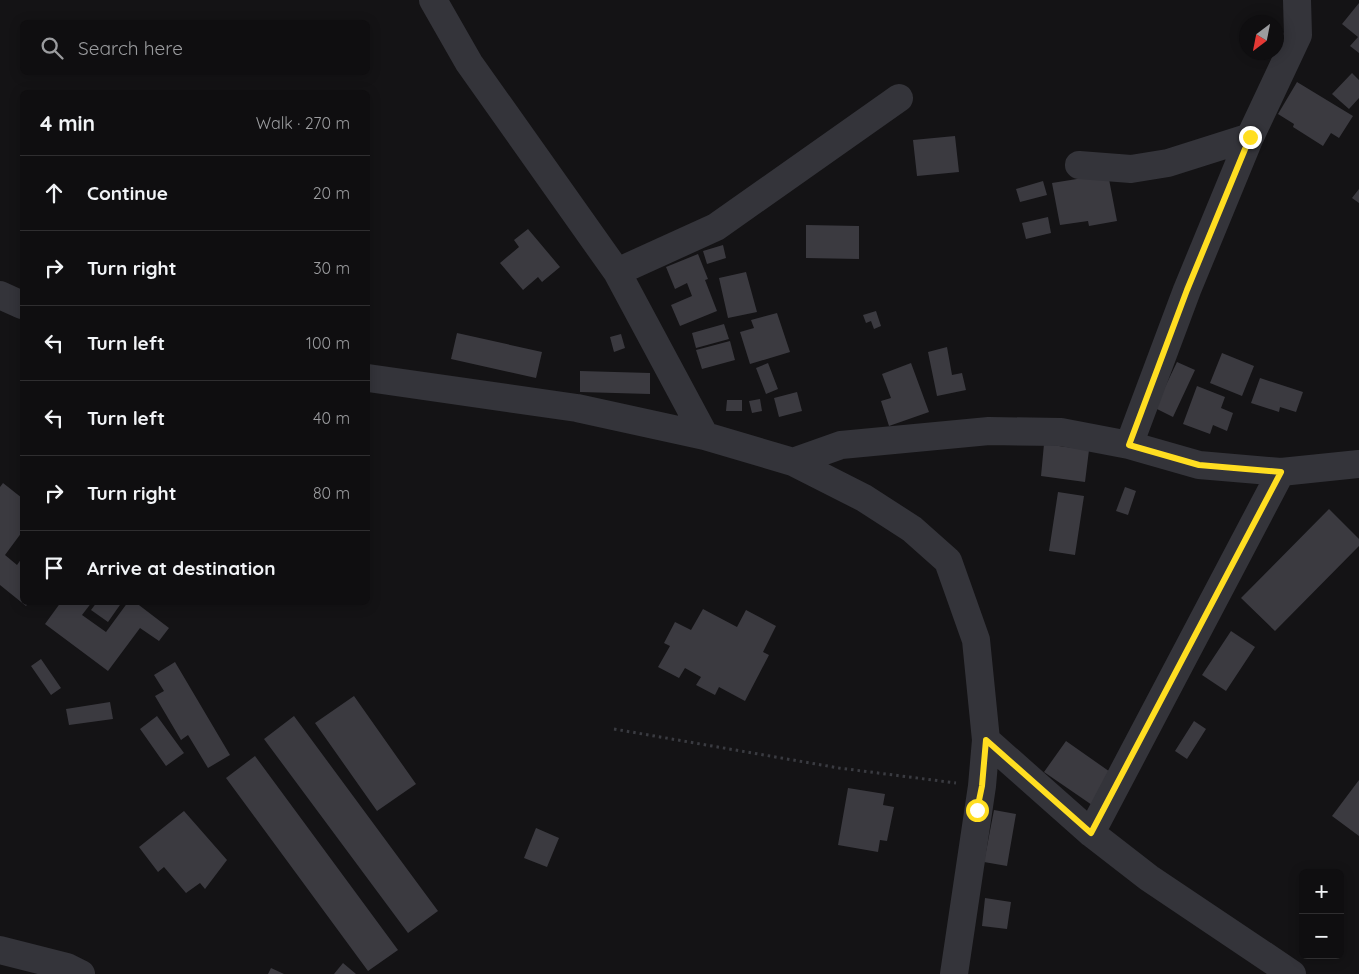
<!DOCTYPE html>
<meta charset="utf-8">
<style>
body{margin:0;font-family:Quicksand,sans-serif;background:#1d1c1e;color:#f1f3f6}
.controls{position:absolute;right:15px;bottom:15px;display:grid;overflow:hidden;border-radius:8px;box-shadow:0 2px 12px #0003}
.controls button{width:45px;height:45px;display:grid;place-items:center;padding:0;border:0;border-bottom:1px solid #2f2e30;background:#0f0e10;color:#f1f3f6;font:25px sans-serif}
.compass{position:absolute;left:1239px;top:15px;width:45px;height:45px;border-radius:50%;background:#0f0e10;box-shadow:0 2px 12px #0003;rotate:212deg}
.stop{position:absolute;width:15px;height:15px;margin:-11px;border:4px solid #ffde21;border-radius:50%;background:#fff}
.stop.end{background:#ffde21;border-color:#fff;box-shadow:0 1px 5px #0008}
.list{margin:0;padding:0;list-style:none}
h2{display:flex;justify-content:space-between;align-items:center;height:65px;margin:0;padding:0 20px;font-size:21px}
h2 small{font-size:16px;font-weight:400;color:#9b9c9f}
.list li{display:grid;grid-template-columns:32px 1fr auto;gap:15px;align-items:center;box-sizing:border-box;height:75px;padding:0 20px;border-top:1px solid #2f2e30}
.list b{display:block;font-size:19px;white-space:nowrap}
.list em{font-size:16px;font-style:normal;color:#9b9c9f}
.icon{flex:none;width:28px;height:28px;fill:none;stroke:currentColor;stroke-width:2;stroke-linecap:round;stroke-linejoin:round}
.map{position:relative;flex:none;width:1359px;height:974px;overflow:hidden}
.search{position:absolute;background:#0f0e10;box-shadow:0 2px 12px #0003;left:20px;top:20px;width:350px;height:55px;display:flex;align-items:center;gap:12px;box-sizing:border-box;padding:0 18px;border-radius:8px;color:#9b9c9f;font-size:19px}
.panel{position:absolute;background:#0f0e10;box-shadow:0 2px 12px #0003;left:20px;top:90px;width:350px;height:515px;border-radius:8px}
.map>svg:first-child{display:block}
.building{fill:#3b3a40}
.lines{fill:none;stroke-linecap:round;stroke-linejoin:round}
.path{stroke:#3a3b41;stroke-width:3;stroke-dasharray:2.5 4;stroke-linecap:butt}
.minor{stroke:#34343a;stroke-width:28}
.route{stroke:#ffde21;stroke-width:6}
</style>
<div class="map">
<svg width="1359" height="974" viewBox="0 0 1359 974">
<rect width="100%" height="100%" fill="#141315"/>
<!-- building -->
<path class="building" d="M1359,3V53L1350,46L1358,37L1342,24Z
M1352,73L1359,80V98L1349,109L1332,94Z
M1297,82L1353,116L1339,138L1331,133L1323,146L1293,127L1294,124L1278,114Z
M955,136L959,172L917,176L913,140Z
M1108,174L1117,221L1089,226L1088,221L1060,225L1052,183Z
M1043,181L1047,195L1020,202L1016,189Z
M1359,189V203L1352,198Z
M1048,217L1051,233L1026,239L1022,223Z
M806,225L859,226V259L806,258Z
M528,229L560,267L542,282L538,277L523,290L500,263L519,247L514,240Z
M723,245L726,258L707,264L703,251Z
M698,254L708,279L705,280L717,311L680,326L671,305L692,296L687,283L675,289L666,267Z
M746,272L757,312L728,318L719,278Z
M876,311L881,326L874,329L871,321L866,323L863,315Z
M777,313L790,352L750,364L740,332L754,328L751,320Z
M724,324L729,339L696,348L692,333Z
M457,333L542,352L536,378L451,359Z
M621,334L625,348L614,352L610,337Z
M730,341L735,360L702,369L696,350Z
M947,347L952,375L962,373L966,390L937,396L928,352Z
M1222,353L1254,366L1242,396L1210,383Z
M1177,362L1195,370L1173,417L1155,408Z
M768,363L778,389L766,394L756,368Z
M911,363L929,412L889,426L881,401L891,398L882,374Z
M580,371L650,373V394L580,392Z
M1260,378L1303,392L1296,412L1280,407L1279,412L1251,403Z
M1197,386L1225,397L1221,408L1233,413L1227,431L1213,425L1210,434L1183,424Z
M797,392L802,411L779,417L774,398Z
M760,399L762,411L752,413L749,401Z
M727,400H742V411H726Z
M1044,444L1089,450L1085,482L1041,476Z
M3,483L22,498V532L5,555L17,565L22,558V602H29L26,606L0,585V487Z
M1125,487L1136,491L1128,515L1116,511Z
M1058,492L1084,496L1075,555L1049,551Z
M1329,509L1359,539V546L1275,631L1241,598Z
M61,602H92L82,615L106,632L128,602H135L169,628L159,641L140,628L108,671L45,624Z
M97,602H122L108,622L91,610Z
M703,609L737,627L746,610L776,626L763,652L769,655L745,701L719,687L715,695L696,685L701,677L685,668L679,678L658,667L670,646L664,643L675,622L691,630Z
M1231,631L1255,647L1226,691L1202,675Z
M41,659L61,688L51,695L31,666Z
M175,662L230,755L208,768L188,735L181,740L155,696L164,691L154,675Z
M354,696L416,784L377,811L315,723Z
M110,702L113,719L69,725L66,709Z
M157,716L184,753L166,766L140,729Z
M294,716L438,911L408,933L264,739Z
M1194,721L1206,729L1187,759L1175,751Z
M1066,741L1113,774L1092,805L1044,772Z
M255,756L398,950L368,971L226,778Z
M1359,780V836L1332,816Z
M848,788L885,794L883,805L894,807L887,841L880,840L878,852L838,845Z
M994,810L1016,814L1007,866L984,862Z
M184,811L227,860L205,889L200,883L186,893L164,867L158,872L139,847Z
M536,828L559,838L547,867L524,858Z
M985,898L1011,902L1007,929L982,926Z
M343,963L356,974H334Z
M271,968L284,974H268Z"/>
<g class="lines">
<!-- path -->
<path class="path" d="M614,729L839,768L956,783"/>
<!-- minor -->
<path class="minor" d="M433,0L469,63L617,272L705,436
M1079,165L1131,169L1168,163L1250,137
M617,272L716,227L899,98
M0,295L22,305
M368,378L577,408L705,436L793,462L864,498L912,529L948,561L976,640L986,740L982,786L954,974
M1129,445L1187,290L1250,137L1298,35L1297,0
M793,462L841,445L989,431L1061,432L1129,445L1199,465L1281,472L1359,464
M986,740L1091,833L1149,878L1292,974
M1091,833L1281,472
M0,950L67,967L81,974"/>
</g>
<g class="lines">
<!-- route -->
<path class="route" d="M977,810L982,786L986,740L1091,833L1281,472L1199,465L1129,445L1187,290L1250,137"/>
</g>
</svg>
<div class="controls">
<button>+</button>
<button>−</button>
</div>
<svg class="compass" viewBox="-18 -18 36 36"><path d="M0-13l5 13h-10z" fill="#e53935"/><path d="M0 13l5-13h-10z" fill="#9b9c9f"/></svg>
<div class="stop" style="left:977px;top:810px"></div>
<div class="stop end" style="left:1250px;top:137px"></div>
<div class="search"><svg class="icon" aria-label="search" viewBox="0 0 24 24"><circle cx="10" cy="10" r="6"/><path d="M15 15l6 6"/></svg>Search here</div>
<section class="panel">
<h2>4 min<small>Walk · 270 m</small></h2>
<ul class="list">
<li><svg class="icon" aria-label="ahead" viewBox="0 0 24 24"><path d="M12 20V5M6 11l6-6 6 6"/></svg><div><b>Continue</b></div><em>20 m</em></li>
<li><svg class="icon" aria-label="right" viewBox="0 0 24 24"><path d="M7 20v-9h11M14 6l5 5-5 5"/></svg><div><b>Turn right</b></div><em>30 m</em></li>
<li><svg class="icon" aria-label="left" viewBox="0 0 24 24"><path d="M17 20v-9H6M10 6l-5 5 5 5"/></svg><div><b>Turn left</b></div><em>100 m</em></li>
<li><svg class="icon" aria-label="left" viewBox="0 0 24 24"><path d="M17 20v-9H6M10 6l-5 5 5 5"/></svg><div><b>Turn left</b></div><em>40 m</em></li>
<li><svg class="icon" aria-label="right" viewBox="0 0 24 24"><path d="M7 20v-9h11M14 6l5 5-5 5"/></svg><div><b>Turn right</b></div><em>80 m</em></li>
<li><svg class="icon" aria-label="arrive" viewBox="0 0 24 24"><path d="M6 21V4h12l-3 4 3 4H6"/></svg><div><b>Arrive at destination</b></div></li>
</ul>
</section>
</div>
